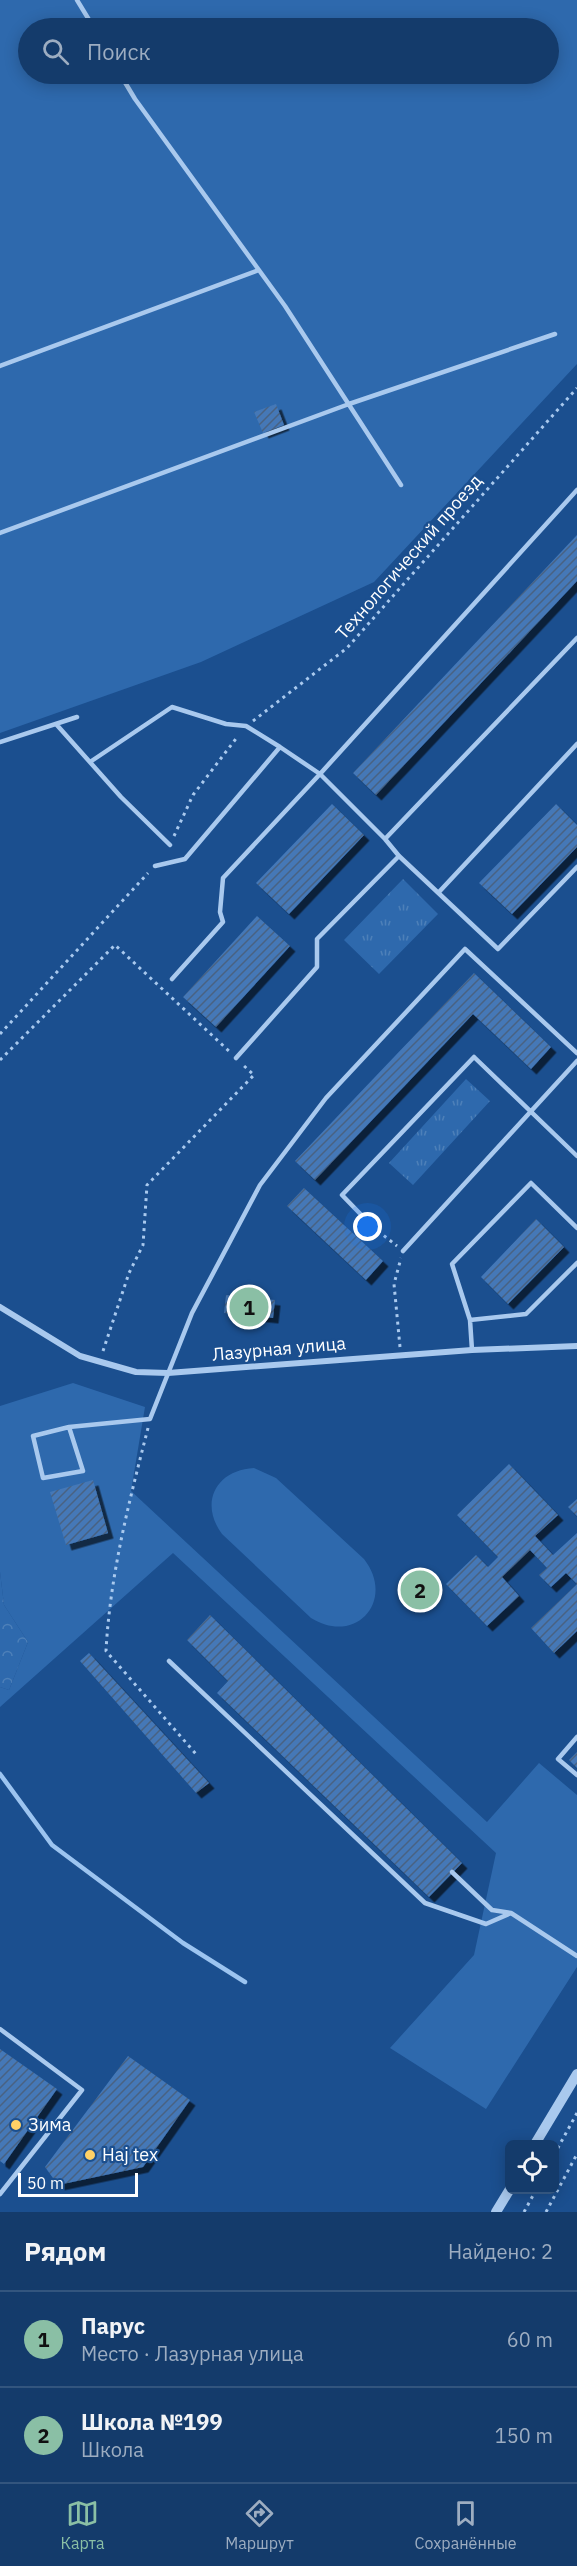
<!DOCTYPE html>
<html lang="ru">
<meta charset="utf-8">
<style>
body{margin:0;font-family:"IBM Plex Sans",sans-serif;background:#214673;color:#f1f3f6}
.controls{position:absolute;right:18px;bottom:18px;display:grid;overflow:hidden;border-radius:9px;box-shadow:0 3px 15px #0003}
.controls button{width:54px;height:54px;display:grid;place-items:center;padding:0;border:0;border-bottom:2px solid #33557e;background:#143b6b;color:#f1f3f6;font:30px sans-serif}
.scale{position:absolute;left:18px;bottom:15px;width:120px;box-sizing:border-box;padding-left:6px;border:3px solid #fff;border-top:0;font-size:16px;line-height:21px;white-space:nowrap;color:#fff;-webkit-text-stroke:4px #1b4f8f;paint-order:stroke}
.you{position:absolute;left:368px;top:1227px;width:21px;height:21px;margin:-15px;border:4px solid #fff;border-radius:50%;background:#1a73e8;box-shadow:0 0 0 9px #1a73e833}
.badge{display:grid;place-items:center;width:39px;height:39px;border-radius:50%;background:#8abfa5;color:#111;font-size:20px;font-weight:700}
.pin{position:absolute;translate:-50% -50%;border:3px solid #fff;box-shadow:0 2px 6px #0006}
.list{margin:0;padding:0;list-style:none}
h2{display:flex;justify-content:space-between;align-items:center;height:78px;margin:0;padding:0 24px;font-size:26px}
h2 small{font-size:20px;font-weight:400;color:#9dadc1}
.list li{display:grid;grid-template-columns:39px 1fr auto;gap:18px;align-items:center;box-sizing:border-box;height:96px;padding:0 24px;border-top:2px solid #33557e}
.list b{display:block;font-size:22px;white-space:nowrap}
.list p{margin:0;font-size:20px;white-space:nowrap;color:#9dadc1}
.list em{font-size:20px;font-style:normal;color:#9dadc1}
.icon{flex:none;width:33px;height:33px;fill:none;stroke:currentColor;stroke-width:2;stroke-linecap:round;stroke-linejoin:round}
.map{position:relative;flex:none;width:577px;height:2212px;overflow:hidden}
.search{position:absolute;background:#143b6b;box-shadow:0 3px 15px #0003;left:18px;right:18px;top:18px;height:66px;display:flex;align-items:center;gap:15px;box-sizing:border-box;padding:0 21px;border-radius:33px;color:#9dadc1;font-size:22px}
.sheet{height:270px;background:#143b6b}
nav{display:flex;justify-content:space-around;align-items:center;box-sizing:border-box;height:84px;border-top:2px solid #33557e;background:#143b6b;font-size:16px;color:#9dadc1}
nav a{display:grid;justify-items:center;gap:3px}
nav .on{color:#8abfa5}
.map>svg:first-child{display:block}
.green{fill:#2e69ad;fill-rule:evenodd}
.forest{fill:url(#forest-crowns)}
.park{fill:url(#park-tufts)}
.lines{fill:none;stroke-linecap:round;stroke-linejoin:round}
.stream{stroke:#9cc4f0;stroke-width:4.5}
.building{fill:url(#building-hatch);filter:url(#shadow)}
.path{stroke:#a9c9ee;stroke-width:3;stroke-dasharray:3 4.5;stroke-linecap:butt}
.service{stroke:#a9c9ee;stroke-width:4.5}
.minor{stroke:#a9c9ee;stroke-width:6}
.tertiary{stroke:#a9c9ee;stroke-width:10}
.poi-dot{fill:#ffd166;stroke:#1b4f8f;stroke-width:2}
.labels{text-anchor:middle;stroke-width:4.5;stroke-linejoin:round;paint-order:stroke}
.street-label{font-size:18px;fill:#fff;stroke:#1b4f8f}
.poi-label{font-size:18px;fill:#fff;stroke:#1b4f8f;text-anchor:start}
</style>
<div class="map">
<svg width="577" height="2212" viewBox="0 0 577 2212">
<defs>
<pattern id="forest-crowns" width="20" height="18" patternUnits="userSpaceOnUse" patternTransform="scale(1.5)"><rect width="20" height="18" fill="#2e69ad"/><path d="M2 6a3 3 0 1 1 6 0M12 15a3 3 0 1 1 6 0" fill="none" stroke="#4d80b9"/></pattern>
<pattern id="park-tufts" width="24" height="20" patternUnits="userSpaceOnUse" patternTransform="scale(1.5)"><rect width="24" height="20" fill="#2e69ad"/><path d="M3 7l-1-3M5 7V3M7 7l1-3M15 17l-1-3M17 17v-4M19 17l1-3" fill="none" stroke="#4d80b9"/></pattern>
<pattern id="building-hatch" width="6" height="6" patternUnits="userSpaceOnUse" patternTransform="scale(1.5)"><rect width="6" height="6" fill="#4478b7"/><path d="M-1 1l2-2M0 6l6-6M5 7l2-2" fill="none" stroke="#486282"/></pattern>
<filter id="shadow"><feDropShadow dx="5.5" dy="5.5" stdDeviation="0" flood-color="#0009"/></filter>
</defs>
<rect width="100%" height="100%" fill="#1b4f8f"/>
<!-- green -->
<path class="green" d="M0,0H577V364L374,582L201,662L0,733ZM28,28H548V74H28Z
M73,1383L145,1407L131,1491L487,1822L539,1763L577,1795V1967L486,2109L390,2048L474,1955L496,1853L173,1553L0,1707V1687L9,1690L28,1642L4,1605L0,1572V1406Z
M254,1468L276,1478L364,1559C396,1600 356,1646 311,1618L222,1534C199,1503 216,1470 254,1468Z"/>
<!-- forest -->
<path class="forest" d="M0,1572L4,1605L28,1642L9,1690L0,1687Z"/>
<!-- park -->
<path class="park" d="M403,879L438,914L379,974L344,940Z
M466,1079L490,1101L413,1185L389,1163Z"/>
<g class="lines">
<!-- stream -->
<path class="stream" d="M0,1774L52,1845L183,1943L245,1982"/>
</g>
<!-- building -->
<path class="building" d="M276,404L284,425L263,433L254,412Z
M577,535V581L376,795L353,773Z
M332,804L364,835L289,914L256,883Z
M556,804L577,825V847L512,914L479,883Z
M257,916L290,946L216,1027L183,997Z
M474,973L551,1047L531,1069L473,1014L315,1180L295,1161Z
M304,1188L383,1261L366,1280L287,1206Z
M536,1219L564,1247L508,1304L481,1277Z
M226,1295L275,1300L273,1318L224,1313Z
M509,1464L558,1515L535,1536L553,1555L577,1533V1631L554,1653L531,1628L577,1584L566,1573L551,1587L539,1575L547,1568L530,1550L502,1577L519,1596L487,1626L446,1584L476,1555L488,1567L498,1557L457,1515Z
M93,1480L108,1533L66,1545L50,1492Z
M577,1499V1516L568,1507Z
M210,1615L462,1863L429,1897L217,1693L228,1681L187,1640Z
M89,1653L209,1783L196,1793L80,1661Z
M577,1752V1768L569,1760Z
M0,2049L57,2089L4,2164L0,2161Z
M128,2056L190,2100L143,2167L58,2185L45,2167Z"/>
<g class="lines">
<!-- path -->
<path class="path" d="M253,721L347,648L577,388
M174,836L193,795L238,736
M0,1034L148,873
M0,1060L115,945L230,1052
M378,1231L397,1246
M400,1347L394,1284L401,1258
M103,1351L129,1273L143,1245L147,1185L254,1075L243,1065
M148,1428C129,1502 110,1575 106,1651L196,1754
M554,2155L577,2113
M524,2212L536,2190
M546,2212L577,2154"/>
<!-- service -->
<path class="service" d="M77,0L94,28
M120,74L135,99L285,306L401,485
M0,366L259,270
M0,533L349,404L555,334
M56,724L121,797L170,845
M0,742L77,717
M90,762L172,707L226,724L246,726L280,747L320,774L385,839L399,856L498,949L577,867
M385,839L577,638
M155,866L185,859L280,747
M439,892L577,744
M172,979L223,922L220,912L223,878L320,774L577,490
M236,1058L317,967V939L399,856
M372,1226L342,1195L474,1057L577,1156
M403,1251L577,1061
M470,1320L526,1314L577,1263
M472,1350L470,1320L452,1264L531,1183L577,1228
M69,1427L83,1471L43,1478L33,1436L69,1427L150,1419L192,1313L260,1185L326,1098L465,949L577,1053
M169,1661L425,1903L486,1924L511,1913
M577,1737L558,1759L577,1775
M452,1872L492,1910L511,1913L577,1956
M0,2029L82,2090L0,2194"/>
<!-- minor -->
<path class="minor" d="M0,1307L80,1356L136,1372L168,1373L472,1350L577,1346"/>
<!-- tertiary -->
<path class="tertiary" d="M535,2144L577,2074
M496,2212L510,2189"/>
</g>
<!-- markers -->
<g class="poi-dot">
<circle cx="16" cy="2125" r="6"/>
<circle cx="90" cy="2155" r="6"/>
</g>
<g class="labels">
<!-- street labels -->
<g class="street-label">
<text transform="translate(409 557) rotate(-49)" y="6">Технологический проезд</text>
<text transform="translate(279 1349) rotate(-5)" y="6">Лазурная улица</text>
</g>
<!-- poi labels -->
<g class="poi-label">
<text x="28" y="2131">Зима</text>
<text x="102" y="2161">Haj tex</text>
</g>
</g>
</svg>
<div class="controls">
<button><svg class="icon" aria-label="locate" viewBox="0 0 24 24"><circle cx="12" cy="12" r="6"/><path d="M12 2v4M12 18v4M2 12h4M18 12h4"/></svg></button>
</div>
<div class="scale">50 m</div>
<div class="you"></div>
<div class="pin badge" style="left:249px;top:1307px">1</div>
<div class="pin badge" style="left:420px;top:1590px">2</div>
<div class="search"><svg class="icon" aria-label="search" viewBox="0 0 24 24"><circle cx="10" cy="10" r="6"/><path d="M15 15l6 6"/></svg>Поиск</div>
</div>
<section class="sheet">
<h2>Рядом<small>Найдено: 2</small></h2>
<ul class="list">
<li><span class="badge">1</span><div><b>Парус</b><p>Место · Лазурная улица</p></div><em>60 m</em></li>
<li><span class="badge">2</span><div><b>Школа №199</b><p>Школа</p></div><em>150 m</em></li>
</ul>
</section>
<nav>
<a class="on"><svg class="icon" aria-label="map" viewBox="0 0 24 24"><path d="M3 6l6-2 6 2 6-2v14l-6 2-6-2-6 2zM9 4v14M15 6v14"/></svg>Карта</a>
<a><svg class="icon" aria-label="directions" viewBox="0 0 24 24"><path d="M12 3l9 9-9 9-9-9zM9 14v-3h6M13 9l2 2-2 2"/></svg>Маршрут</a>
<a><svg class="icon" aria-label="saved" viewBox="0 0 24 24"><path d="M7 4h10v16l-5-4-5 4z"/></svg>Сохранённые</a>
</nav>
